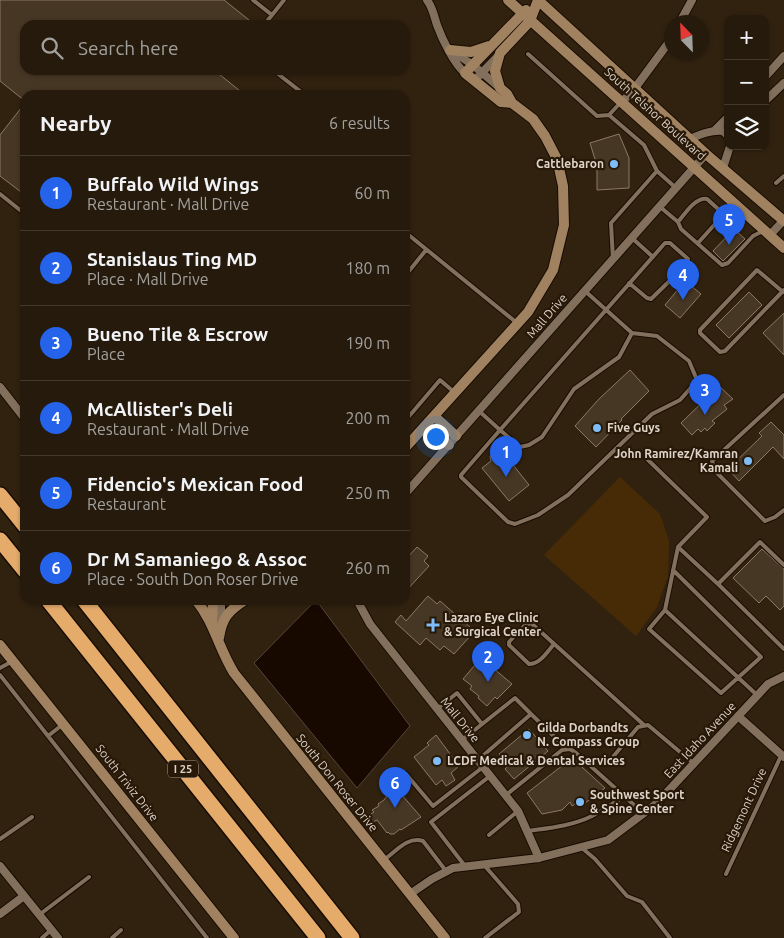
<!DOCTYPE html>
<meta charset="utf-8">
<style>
body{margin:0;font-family:Ubuntu,sans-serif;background:#31271a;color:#f1f3f6}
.controls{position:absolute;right:15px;top:15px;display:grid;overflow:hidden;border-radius:10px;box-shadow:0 1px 4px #0004}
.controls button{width:45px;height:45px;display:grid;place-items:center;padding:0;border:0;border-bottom:1px solid #42382d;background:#251a0c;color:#f1f3f6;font:25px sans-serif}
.compass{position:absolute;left:664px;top:15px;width:45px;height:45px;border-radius:50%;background:#251a0c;box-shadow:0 1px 4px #0004;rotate:337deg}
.you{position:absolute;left:435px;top:436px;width:18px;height:18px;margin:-12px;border:4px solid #fff;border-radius:50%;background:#1a73e8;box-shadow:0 0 0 8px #1a73e833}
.badge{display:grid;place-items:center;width:32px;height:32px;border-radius:50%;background:#2563eb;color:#fff;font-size:16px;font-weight:700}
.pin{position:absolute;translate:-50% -41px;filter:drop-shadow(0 1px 2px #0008)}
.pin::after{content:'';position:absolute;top:26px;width:18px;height:15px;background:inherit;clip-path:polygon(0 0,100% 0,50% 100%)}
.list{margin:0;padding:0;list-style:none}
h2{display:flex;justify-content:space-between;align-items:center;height:65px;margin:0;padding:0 20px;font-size:21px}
h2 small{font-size:16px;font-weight:400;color:#a3a19d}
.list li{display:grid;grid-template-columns:32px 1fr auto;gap:15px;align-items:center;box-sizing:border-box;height:75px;padding:0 20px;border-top:1px solid #42382d}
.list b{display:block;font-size:19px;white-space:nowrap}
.list p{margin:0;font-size:16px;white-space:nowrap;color:#a3a19d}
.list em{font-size:16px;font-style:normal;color:#a3a19d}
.icon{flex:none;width:28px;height:28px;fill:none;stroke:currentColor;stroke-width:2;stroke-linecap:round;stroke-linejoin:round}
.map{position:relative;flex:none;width:784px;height:938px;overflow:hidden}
.search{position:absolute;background:#251a0c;box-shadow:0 1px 4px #0004;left:20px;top:20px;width:390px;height:55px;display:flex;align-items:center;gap:12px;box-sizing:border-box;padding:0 18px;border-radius:15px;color:#a3a19d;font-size:19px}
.panel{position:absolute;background:#251a0c;box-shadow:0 1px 4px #0004;left:20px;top:90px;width:390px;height:515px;border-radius:15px}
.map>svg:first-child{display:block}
.green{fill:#472b06}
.water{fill:#170900;stroke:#53463c}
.building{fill:#463624;stroke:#8b7965}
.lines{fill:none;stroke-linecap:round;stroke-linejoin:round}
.lane-casing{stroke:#180b00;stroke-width:6}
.street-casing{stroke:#180b00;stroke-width:10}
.secondary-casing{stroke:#180b00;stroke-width:12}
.highway-casing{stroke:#180b00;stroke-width:18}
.lane{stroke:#82705c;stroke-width:4}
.street{stroke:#82705c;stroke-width:8}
.secondary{stroke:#a08260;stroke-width:10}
.highway{stroke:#e5ab6b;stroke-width:15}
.poi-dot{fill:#7fbdf9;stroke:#271807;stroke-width:2}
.labels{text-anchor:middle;stroke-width:4.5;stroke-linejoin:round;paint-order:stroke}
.shield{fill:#271807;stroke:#a79b8f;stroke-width:1}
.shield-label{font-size:11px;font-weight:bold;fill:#ded3c9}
.street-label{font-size:12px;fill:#ded3c9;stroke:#271807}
.poi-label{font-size:12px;font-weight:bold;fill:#ded3c9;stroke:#271807;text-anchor:start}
</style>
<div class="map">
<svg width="784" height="938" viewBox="0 0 784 938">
<rect width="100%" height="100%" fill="#312210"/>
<!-- green -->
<path class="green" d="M620,477L660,514L669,541L668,576L657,607L636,636L544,555Z"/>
<!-- water -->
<path class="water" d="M316,600L410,726L357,788L254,663Z"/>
<!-- building -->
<path class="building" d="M0,0H224L249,20L245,25H25V70H214L245,95H25V101L0,81Z
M25,103V195L0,176V135Z
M619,134L629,158V188L597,190V166L590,143Z
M734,229L745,239L723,261L713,251Z
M685,281L701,294L680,318L665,305Z
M749,292L762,305L729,338L716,325Z
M784,313V355L763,333Z
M630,370L649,391L621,419L622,420L596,447L575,426L599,399Z
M719,386L733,399L724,405L727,409L712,421L715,423L707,431L705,428L701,432L698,429L692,435L681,423Z
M771,422L784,435V459L773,447L739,481L728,469L762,436L759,433Z
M502,451L529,485L509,501L482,468L491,461L490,456Z
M417,547L428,556L424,561L429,566L405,592V560Z
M762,549L784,569V606L780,610L766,596L759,603L733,578Z
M428,596L437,604L440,601L471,628L469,631L472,634L454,654L444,646L440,650L426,638L420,645L395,622L401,615L406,621Z
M481,658L512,684L497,699L495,697L487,706L478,698L479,696L470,689L472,686L463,679Z
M529,729L548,751L514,779L505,769L509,765L499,754Z
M436,735L459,766L451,773L455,780L446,786L442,780L436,785L414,757L429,745L427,743Z
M572,758L605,788L580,807L577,803L572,806L570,802L562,810L542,814L527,793Z
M394,786L421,817L401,830L400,829L394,834H390L388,832L387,833L377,820L373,822L368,816L374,812L372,810L379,806L378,804L384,800Z"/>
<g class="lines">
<defs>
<path id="lane" d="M253,0L272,15
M264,25L284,0
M528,54L597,116L609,115
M273,70L305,95
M621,102L609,115L644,145L657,171L676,188
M776,183L784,176
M0,194L25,214
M659,206L678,222L681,229L722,265L728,263L753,236L763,231
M678,222C685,214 695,197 707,199L737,226
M405,232L517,323
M632,238L653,257
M698,243L733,204
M613,259L611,223L657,171
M405,276L426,250
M629,283L647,298L651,299L687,264L688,259L670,243H665L500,430L520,447L529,445L542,437L574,389L619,357L632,333
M783,292L757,270L700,330V333L720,352L725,351L784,290
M784,395L712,461L716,472L765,521L775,517L784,510
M479,411L500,430L461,475V477L508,522L515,524L538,515L568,495L652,414L680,400L695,383L697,380L689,361L657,336L632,333L585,291
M405,421L440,380L454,392
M647,459L707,517L678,547L718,584
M678,547L665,610L757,695
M784,565L760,542L718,584L784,649
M665,610L649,629L721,693L761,657L673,570
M554,644C547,652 540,664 529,664L509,645V642L525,625L531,623L644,725
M0,668L11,662
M0,675L207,938
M437,709L457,693L482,724
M48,736L62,725
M462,740L515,698L531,714
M612,758L638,727L648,725L693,763
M478,760L531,714L567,749
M406,774L433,806L483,767
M506,795L562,750L570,749L576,753L643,813
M528,831C549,828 572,826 592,816C603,810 614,803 625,796
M489,835L518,811
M0,839L32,817
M582,848L595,859L627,896L642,902L670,938
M385,859C396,851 408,836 423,841L446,871
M484,865L518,904L519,912L485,938
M465,866L431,822L490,776
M726,874L781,756
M39,915L89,877
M42,938L51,930
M112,938L121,930"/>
<path id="street" d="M427,0C433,8 434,16 437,25C442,39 454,64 465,73
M680,22L692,0
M452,51L473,65L500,88
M765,77L784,56
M475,80L499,55
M765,101L784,83
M622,102L635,88L672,38
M715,130L728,117
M690,139C701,134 711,130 723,131L728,136
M723,168L730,146
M770,235L784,220
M0,387L25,419
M405,494L706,154
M357,600L370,624L518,811L539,858
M221,624V600
M738,716L784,757
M0,866L58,938
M410,894L432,879L453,868L539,858L608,840L656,804L768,684L784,676
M0,914L24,896"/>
<path id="secondary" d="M508,0L784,248
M538,0L706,154L784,221
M450,50L471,52L489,46
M512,103L501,102L465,73L526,10
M434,416L456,436
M426,425L449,445
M405,448L528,312L553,270L564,225L563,186L557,159L545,136L533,119L512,103L507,94L500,88L495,71L500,53L530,21L538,0
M196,600C214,622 219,649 234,673L445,938
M212,624L213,600
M219,638C222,618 228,611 245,600
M0,645L234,938"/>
<path id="highway" d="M0,495L25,526
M0,540L25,571
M48,600L318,938
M84,600L352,938"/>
</defs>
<!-- lane casing -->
<use href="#lane" class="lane-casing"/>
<!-- street casing -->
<use href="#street" class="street-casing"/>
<!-- secondary casing -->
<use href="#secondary" class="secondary-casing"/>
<!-- highway casing -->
<use href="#highway" class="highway-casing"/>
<!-- lane -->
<use href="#lane" class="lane"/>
<!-- street -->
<use href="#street" class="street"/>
<!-- secondary -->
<use href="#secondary" class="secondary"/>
<!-- highway -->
<use href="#highway" class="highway"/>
</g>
<!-- markers -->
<g class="poi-dot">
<circle cx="614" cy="164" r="5"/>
<circle cx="597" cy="428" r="5"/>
<circle cx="748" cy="461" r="5"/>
<path d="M430.5 617.5h5v5h5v5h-5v5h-5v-5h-5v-5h5z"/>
<circle cx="527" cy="735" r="5"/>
<circle cx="437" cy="761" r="5"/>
<circle cx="580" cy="802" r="5"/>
</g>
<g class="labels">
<!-- shield labels -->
<rect class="shield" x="168" y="760.5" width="30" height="17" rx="4"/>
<g class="shield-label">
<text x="183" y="773">I 25</text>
</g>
<!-- street labels -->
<g class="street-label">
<text transform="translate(655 114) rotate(42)" y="4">South Telshor Boulevard</text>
<text transform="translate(547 316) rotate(-49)" y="4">Mall Drive</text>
<text transform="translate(460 720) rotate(51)" y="4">Mall Drive</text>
<text transform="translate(700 740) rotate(-47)" y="4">East Idaho Avenue</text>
<text transform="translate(127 783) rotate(52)" y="4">South Triviz Drive</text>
<text transform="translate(337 783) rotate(51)" y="4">South Don Roser Drive</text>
<text transform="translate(744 810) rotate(-65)" y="4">Ridgemont Drive</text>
</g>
<!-- poi labels -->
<g class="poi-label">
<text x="604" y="168" text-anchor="end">Cattlebaron</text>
<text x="607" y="432">Five Guys</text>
<text x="738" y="458" text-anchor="end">John Ramirez/Kamran<tspan x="738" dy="14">Kamali</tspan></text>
<text x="444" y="622">Lazaro Eye Clinic<tspan x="444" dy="14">&amp; Surgical Center</tspan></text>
<text x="537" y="732">Gilda Dorbandts<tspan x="537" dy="14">N. Compass Group</tspan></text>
<text x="447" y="765">LCDF Medical &amp; Dental Services</text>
<text x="590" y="799">Southwest Sport<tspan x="590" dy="14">&amp; Spine Center</tspan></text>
</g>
</g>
</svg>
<div class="controls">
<button>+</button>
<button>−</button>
<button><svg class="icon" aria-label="layers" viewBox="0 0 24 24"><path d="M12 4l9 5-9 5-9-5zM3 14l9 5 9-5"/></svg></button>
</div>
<svg class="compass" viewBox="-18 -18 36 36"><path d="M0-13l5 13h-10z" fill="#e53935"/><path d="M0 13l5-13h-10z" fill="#a3a19d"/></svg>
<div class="you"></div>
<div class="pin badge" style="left:506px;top:477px">1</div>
<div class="pin badge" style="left:488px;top:682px">2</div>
<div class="pin badge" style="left:705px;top:415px">3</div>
<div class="pin badge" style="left:683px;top:300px">4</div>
<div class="pin badge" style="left:729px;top:245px">5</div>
<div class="pin badge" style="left:395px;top:808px">6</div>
<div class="search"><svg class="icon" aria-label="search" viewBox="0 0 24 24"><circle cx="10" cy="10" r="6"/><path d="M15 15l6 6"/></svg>Search here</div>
<section class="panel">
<h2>Nearby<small>6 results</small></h2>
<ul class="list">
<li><span class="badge">1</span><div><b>Buffalo Wild Wings</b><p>Restaurant · Mall Drive</p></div><em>60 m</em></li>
<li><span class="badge">2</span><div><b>Stanislaus Ting MD</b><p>Place · Mall Drive</p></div><em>180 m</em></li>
<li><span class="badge">3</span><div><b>Bueno Tile &amp; Escrow</b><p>Place</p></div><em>190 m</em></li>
<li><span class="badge">4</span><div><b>McAllister's Deli</b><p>Restaurant · Mall Drive</p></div><em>200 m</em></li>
<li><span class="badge">5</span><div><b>Fidencio's Mexican Food</b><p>Restaurant</p></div><em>250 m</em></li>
<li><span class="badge">6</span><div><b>Dr M Samaniego &amp; Assoc</b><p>Place · South Don Roser Drive</p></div><em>260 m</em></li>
</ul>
</section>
</div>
